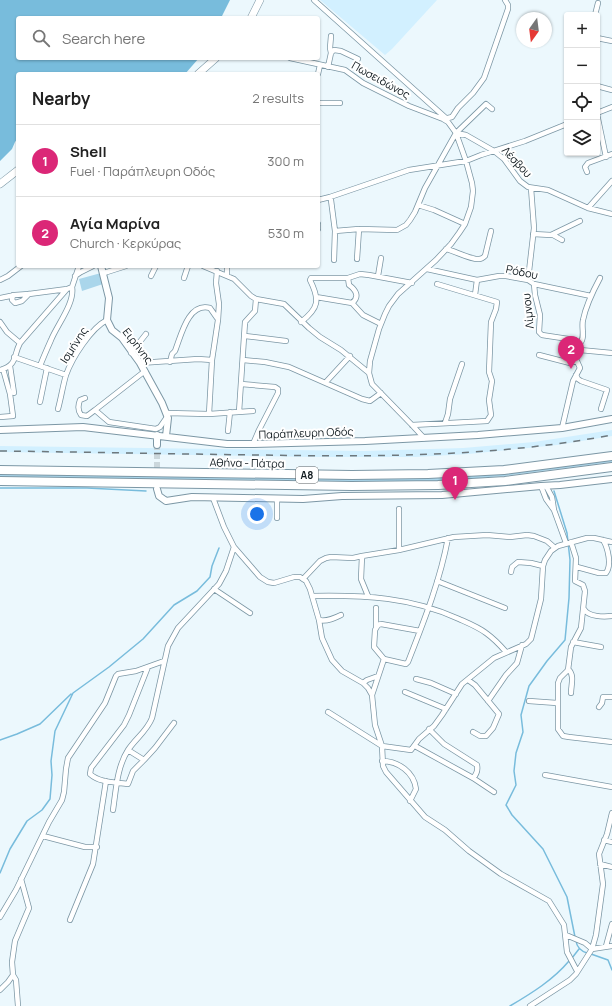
<!DOCTYPE html>
<meta charset="utf-8">
<style>
body{margin:0;font-family:Manrope,sans-serif;background:#f2f2f2;color:#222}
.controls{position:absolute;right:12px;top:12px;display:grid;overflow:hidden;border-radius:4px;box-shadow:0 1px 3px #0004}
.controls button{width:36px;height:36px;display:grid;place-items:center;padding:0;border:0;border-bottom:1px solid #e0e0e0;background:#fff;color:#222;font:20px sans-serif}
.compass{position:absolute;left:516px;top:12px;width:36px;height:36px;border-radius:50%;background:#fff;box-shadow:0 1px 3px #0004;rotate:194deg}
.you{position:absolute;left:257px;top:514px;width:14px;height:14px;margin:-10px;border:3px solid #fff;border-radius:50%;background:#1a73e8;box-shadow:0 0 0 6px #1a73e833}
.badge{display:grid;place-items:center;width:26px;height:26px;border-radius:50%;background:#db2777;color:#fff;font-size:13px;font-weight:700}
.pin{position:absolute;translate:-50% -33px;filter:drop-shadow(0 1px 2px #0008)}
.pin::after{content:'';position:absolute;top:21px;width:14px;height:12px;background:inherit;clip-path:polygon(0 0,100% 0,50% 100%)}
.list{margin:0;padding:0;list-style:none}
h2{display:flex;justify-content:space-between;align-items:center;height:52px;margin:0;padding:0 16px;font-size:17px}
h2 small{font-size:13px;font-weight:400;color:#767676}
.list li{display:grid;grid-template-columns:26px 1fr auto;gap:12px;align-items:center;box-sizing:border-box;height:72px;padding:0 16px;border-top:1px solid #e0e0e0}
.list b{display:block;font-size:15px;white-space:nowrap}
.list p{margin:0;font-size:13px;white-space:nowrap;color:#767676}
.list em{font-size:13px;font-style:normal;color:#767676}
.icon{flex:none;width:22px;height:22px;fill:none;stroke:currentColor;stroke-width:2;stroke-linecap:round;stroke-linejoin:round}
.map{position:relative;flex:none;width:612px;height:1006px;overflow:hidden}
.search{position:absolute;background:#fff;box-shadow:0 1px 3px #0004;left:16px;top:16px;width:304px;height:44px;display:flex;align-items:center;gap:10px;box-sizing:border-box;padding:0 14px;border-radius:4px;color:#767676;font-size:15px}
.panel{position:absolute;background:#fff;box-shadow:0 1px 3px #0004;left:16px;top:72px;width:304px;height:196px;border-radius:4px}
.map>svg:first-child{display:block}
.built{fill:#d2f0ff}
.green{fill:#aad6eb}
.water{fill:#78bcdc}
.lines{fill:none;stroke-linecap:round;stroke-linejoin:round}
.stream{stroke:#78bcdc;stroke-width:1.5}
.secondary-tunnel{stroke:#cbd7dc;stroke-width:6;stroke-dasharray:6 3;stroke-linecap:butt}
.street-casing{stroke:#7c97a5;stroke-width:6}
.secondary-casing{stroke:#7c97a5;stroke-width:8}
.primary-casing{stroke:#7c97a5;stroke-width:8}
.highway-casing{stroke:#7c97a5;stroke-width:10}
.street{stroke:#fff;stroke-width:4.5}
.secondary{stroke:#fff;stroke-width:6}
.primary{stroke:#fff;stroke-width:7}
.highway{stroke:#fff;stroke-width:8}
.rail{stroke:#6e787d;stroke-width:1.5;stroke-dasharray:7 7;stroke-linecap:butt}
.labels{text-anchor:middle;stroke-width:4;stroke-linejoin:round;paint-order:stroke}
.shield{fill:#fff;stroke:#585f62;stroke-width:1}
.shield-label{font-size:10px;font-weight:bold;fill:#101a1f}
.street-label{font-size:11px;fill:#101a1f;stroke:#fff}
</style>
<div class="map">
<svg width="612" height="1006" viewBox="0 0 612 1006">
<rect width="100%" height="100%" fill="#ecf8fd"/>
<!-- built -->
<path class="built" d="M320,0H437L392,49L385,55Z
M612,430V436L557,445L468,454L416,457H311L0,452V446L365,451L463,448L534,442Z"/>
<!-- green -->
<path class="green" d="M101,273L103,284L82,291L79,279Z
M612,460V462L504,476L439,481H340L0,477V474L341,479L439,478L515,473Z"/>
<!-- water -->
<path class="water" d="M0,0H230L221,18H18V58H199L185,74H18V138L15,142L12,149L0,161Z"/>
<g class="lines">
<!-- stream -->
<path class="stream" d="M0,488H87L146,491
M554,491L567,533L570,560L569,598L565,640L547,661L529,686L521,715L523,732L516,753L514,771L516,785L506,805L512,815L543,849L567,897L575,937
M0,740L17,734L40,724L71,694
M0,873L10,849L27,821L42,810L50,799L52,775L51,761L55,731L73,693L109,667L143,639L174,605L197,591L210,577L212,566L219,548
M576,941C577,948 581,951 587,953
M591,954L608,960L612,970
M572,958L579,949
M510,1006C532,993 553,980 569,961"/>
<!-- secondary-tunnel -->
<path class="secondary-tunnel" d="M157,486V445"/>
<defs>
<path id="street" d="M314,0L447,119
M595,15L598,3
M331,36L330,48L331,53
M597,38L612,41
M290,58L345,70L363,83L409,106L443,119L448,122L456,133L466,161L472,183L473,191L471,207L465,224L459,233L451,244L436,260L398,294L389,306L385,314L379,329L370,361L369,373L372,384L412,425L424,438
M328,67L331,53L334,50L341,51L358,59
M318,74L320,65
M597,86L612,90
M318,103H340
M597,113L612,107
M597,114L606,157
M444,119L452,117L458,108L473,93L484,78L508,9V5L505,0
M456,133L466,135L494,151L504,159L520,181L528,187L548,190L588,208L612,214
M587,172L585,167L588,163L612,154
M330,197L409,170L466,161L481,155L525,141L567,124
M318,200L330,197L331,200L335,231L334,260
M418,205L434,210L465,224
M588,208L612,181
M318,224V229
M335,231L359,229L397,230L406,225L410,220L415,212L425,188L456,133L486,104L492,109
M533,234L551,235L580,221
M553,235L562,240
M446,249C455,251 471,260 479,259C482,259 483,258 485,256L491,231
M357,259L359,229
M203,266L234,279L251,296L256,299L284,304L309,328L320,337L341,350L369,373
M427,269L477,280L499,276H506L528,280L534,284L591,296
M104,273L126,266
M227,275V266
M75,276L81,272L93,266
M151,276L156,266
M378,276L381,258
M184,278L188,266
M348,278L349,285C356,290 360,297 352,303
M0,280L8,276L21,266
M528,280L534,228L531,188
M534,284L535,295L540,315L539,332L542,335L575,340L579,344L580,350
M13,295L12,300L15,303L22,301L29,294
M475,295L477,280
M316,297L352,303L363,315L381,324
M0,298L15,295L29,294L67,289
M0,322L7,332L20,343
M301,322C319,308 320,300 310,280L311,278H348L360,274L369,275L412,283
M245,336L286,341
M579,344C586,339 581,328 583,320C586,305 593,291 600,278
M580,350L612,353
M131,353L146,334
M539,355L570,363L576,361
M14,357L66,375
M243,360L265,362L289,367L362,399L370,401L381,393
M170,362L172,354L175,351C181,336 188,302 210,308L217,318
M140,363L198,359L212,360
M10,366L14,393
M40,366C43,358 47,349 51,340C57,325 75,303 72,287
M0,370C18,365 13,356 20,343L67,289L72,287L79,266
M576,375L578,379L581,381L607,390L601,409
M326,382L350,356
M241,384L275,387L278,389V393L259,430L253,444
M85,398L80,400C78,405 78,411 81,415L87,416L95,410L109,422L156,429L160,427L167,417
M40,402L47,368
M58,409C61,398 63,385 66,375C72,358 91,328 107,320
M95,410L145,371
M239,412L245,322L255,311L256,299
M167,413L209,414L253,411
M209,414L212,360L218,320L219,304L216,283L217,271
M0,417L13,416L10,394L3,369
M445,423L448,414L450,399L462,364
M412,425L487,421L491,415L489,400L492,381L489,372L491,322L496,309L497,302L437,284
M562,428L573,381L580,368L576,359L580,350
M228,431L230,412
M541,486L546,499L554,510
M546,486L552,497L554,510L566,543
M213,498L224,527L234,547L260,577L268,582L274,583L294,577H300L306,581L310,589L319,620L322,638L332,660L342,671L363,683L368,688L372,695L375,725L382,746L383,766L386,772L425,817L445,830L469,851L501,874L549,901L564,925L567,952L577,971
M277,518V499
M571,542L576,558L575,581L583,585L585,591L581,628L571,647L568,670L560,678L558,683V729L563,736L569,737L612,742
M399,550V509
M362,556L361,579L368,596
M577,567L599,573H606C612,565 608,548 603,540
M511,572L512,567L518,562L531,563L543,566
M303,579L320,561L326,558L331,557L353,558L362,556L399,550L454,537L487,535L510,537L527,535L534,536L547,541L555,548
M437,581L505,608
M214,589L250,613
M312,596C365,595 411,597 459,619C468,623 478,627 486,633C493,638 500,645 506,652
M584,609C588,617 604,617 612,616
M319,620C327,622 335,618 341,615
M376,627V608
M573,642L601,647
M384,659L374,647L375,630L378,625L381,624L420,631
M568,669C575,675 571,685 571,693
M416,679L431,683L456,694
M468,680L475,685L499,714L493,728L486,736H480L473,732
M363,683L367,680L378,676
M405,692L446,709
M372,695L384,659L406,664L408,662C424,621 440,581 448,538
M488,701L506,675L517,663L522,645
M529,701L557,703
M599,707L602,703L603,697H612
M328,712L382,746L411,750L419,739L434,726L442,715L462,684L494,658L526,644L531,639L541,599L543,566L545,560L551,551L558,546L587,538H594L612,542
M415,746L473,778C477,774 478,770 477,765L444,744L429,729
M128,750L144,760L155,748L174,723
M144,760L133,771L128,784C115,782 100,783 90,774L91,768L124,725L129,715L148,667
M382,761C398,761 414,772 416,789L410,801
M545,775L612,787
M473,778L494,792
M113,810C116,790 117,767 128,750C136,738 147,731 152,718L168,646L178,628L219,584L226,571L234,547
M43,836L85,847H97
M604,840L612,842
M600,864L612,867
M0,917L16,890L49,822L62,800L64,792L66,769L68,758L105,703L116,676L118,674L136,671L164,661
M70,920L93,864L106,781
M566,935L585,943L592,949L596,935L603,884L599,854L607,834L612,813
M606,946L612,924
M13,975L16,980L18,1006
M0,990L8,982L13,975L12,962L15,941L29,908L21,879
M530,1006L570,980L576,974L592,949L612,946"/>
<path id="secondary" d="M101,266L109,298L107,320L112,330L122,338L140,363L162,403L168,418L166,436
M0,430L83,427L227,444H253L365,441L478,435L562,428L612,419
M157,445V435
M157,489L159,496L166,501L192,497L303,499L342,496L442,495L541,486L560,485L612,479"/>
<path id="primary" d="M251,18L260,0
M198,74L216,58
M0,184L18,170"/>
<path id="highway" d="M0,470L352,475L428,474L504,470L612,456
M0,481L352,486L438,485L505,481L612,467"/>
</defs>
<!-- street casing -->
<use href="#street" class="street-casing"/>
<!-- secondary casing -->
<use href="#secondary" class="secondary-casing"/>
<!-- primary casing -->
<use href="#primary" class="primary-casing"/>
<!-- highway casing -->
<use href="#highway" class="highway-casing"/>
<!-- street -->
<use href="#street" class="street"/>
<!-- secondary -->
<use href="#secondary" class="secondary"/>
<!-- primary -->
<use href="#primary" class="primary"/>
<!-- highway -->
<use href="#highway" class="highway"/>
<!-- rail -->
<path class="rail" d="M0,451C86,452 173,454 259,455C378,457 495,457 612,435"/>
</g>
<g class="labels">
<!-- shield labels -->
<rect class="shield" x="296" y="467" width="22" height="16" rx="3"/>
<g class="shield-label">
<text x="307" y="479">Α8</text>
</g>
<!-- street labels -->
<g class="street-label">
<text transform="translate(381 80) rotate(29)" y="4">Πωσειδώνος</text>
<text transform="translate(517 162) rotate(47)" y="4">Λέσβου</text>
<text transform="translate(522 272) rotate(12)" y="4">Ρόδου</text>
<text transform="translate(528 311) rotate(-96)" y="4">Λίμνου</text>
<text transform="translate(74 345) rotate(-57)" y="4">Ισμήνης</text>
<text transform="translate(138 346) rotate(52)" y="4">Ειρήνης</text>
<text transform="translate(306 433) rotate(-2)" y="4">Παράπλευρη Οδός</text>
<text transform="translate(247 463) rotate(1)" y="4">Αθήνα - Πάτρα</text>
</g>
</g>
</svg>
<div class="controls">
<button>+</button>
<button>−</button>
<button><svg class="icon" aria-label="locate" viewBox="0 0 24 24"><circle cx="12" cy="12" r="6"/><path d="M12 2v4M12 18v4M2 12h4M18 12h4"/></svg></button>
<button><svg class="icon" aria-label="layers" viewBox="0 0 24 24"><path d="M12 4l9 5-9 5-9-5zM3 14l9 5 9-5"/></svg></button>
</div>
<svg class="compass" viewBox="-18 -18 36 36"><path d="M0-13l5 13h-10z" fill="#e53935"/><path d="M0 13l5-13h-10z" fill="#767676"/></svg>
<div class="you"></div>
<div class="pin badge" style="left:455px;top:500px">1</div>
<div class="pin badge" style="left:571px;top:369px">2</div>
<div class="search"><svg class="icon" aria-label="search" viewBox="0 0 24 24"><circle cx="10" cy="10" r="6"/><path d="M15 15l6 6"/></svg>Search here</div>
<section class="panel">
<h2>Nearby<small>2 results</small></h2>
<ul class="list">
<li><span class="badge">1</span><div><b>Shell</b><p>Fuel · Παράπλευρη Οδός</p></div><em>300 m</em></li>
<li><span class="badge">2</span><div><b>Αγία Μαρίνα</b><p>Church · Κερκύρας</p></div><em>530 m</em></li>
</ul>
</section>
</div>
